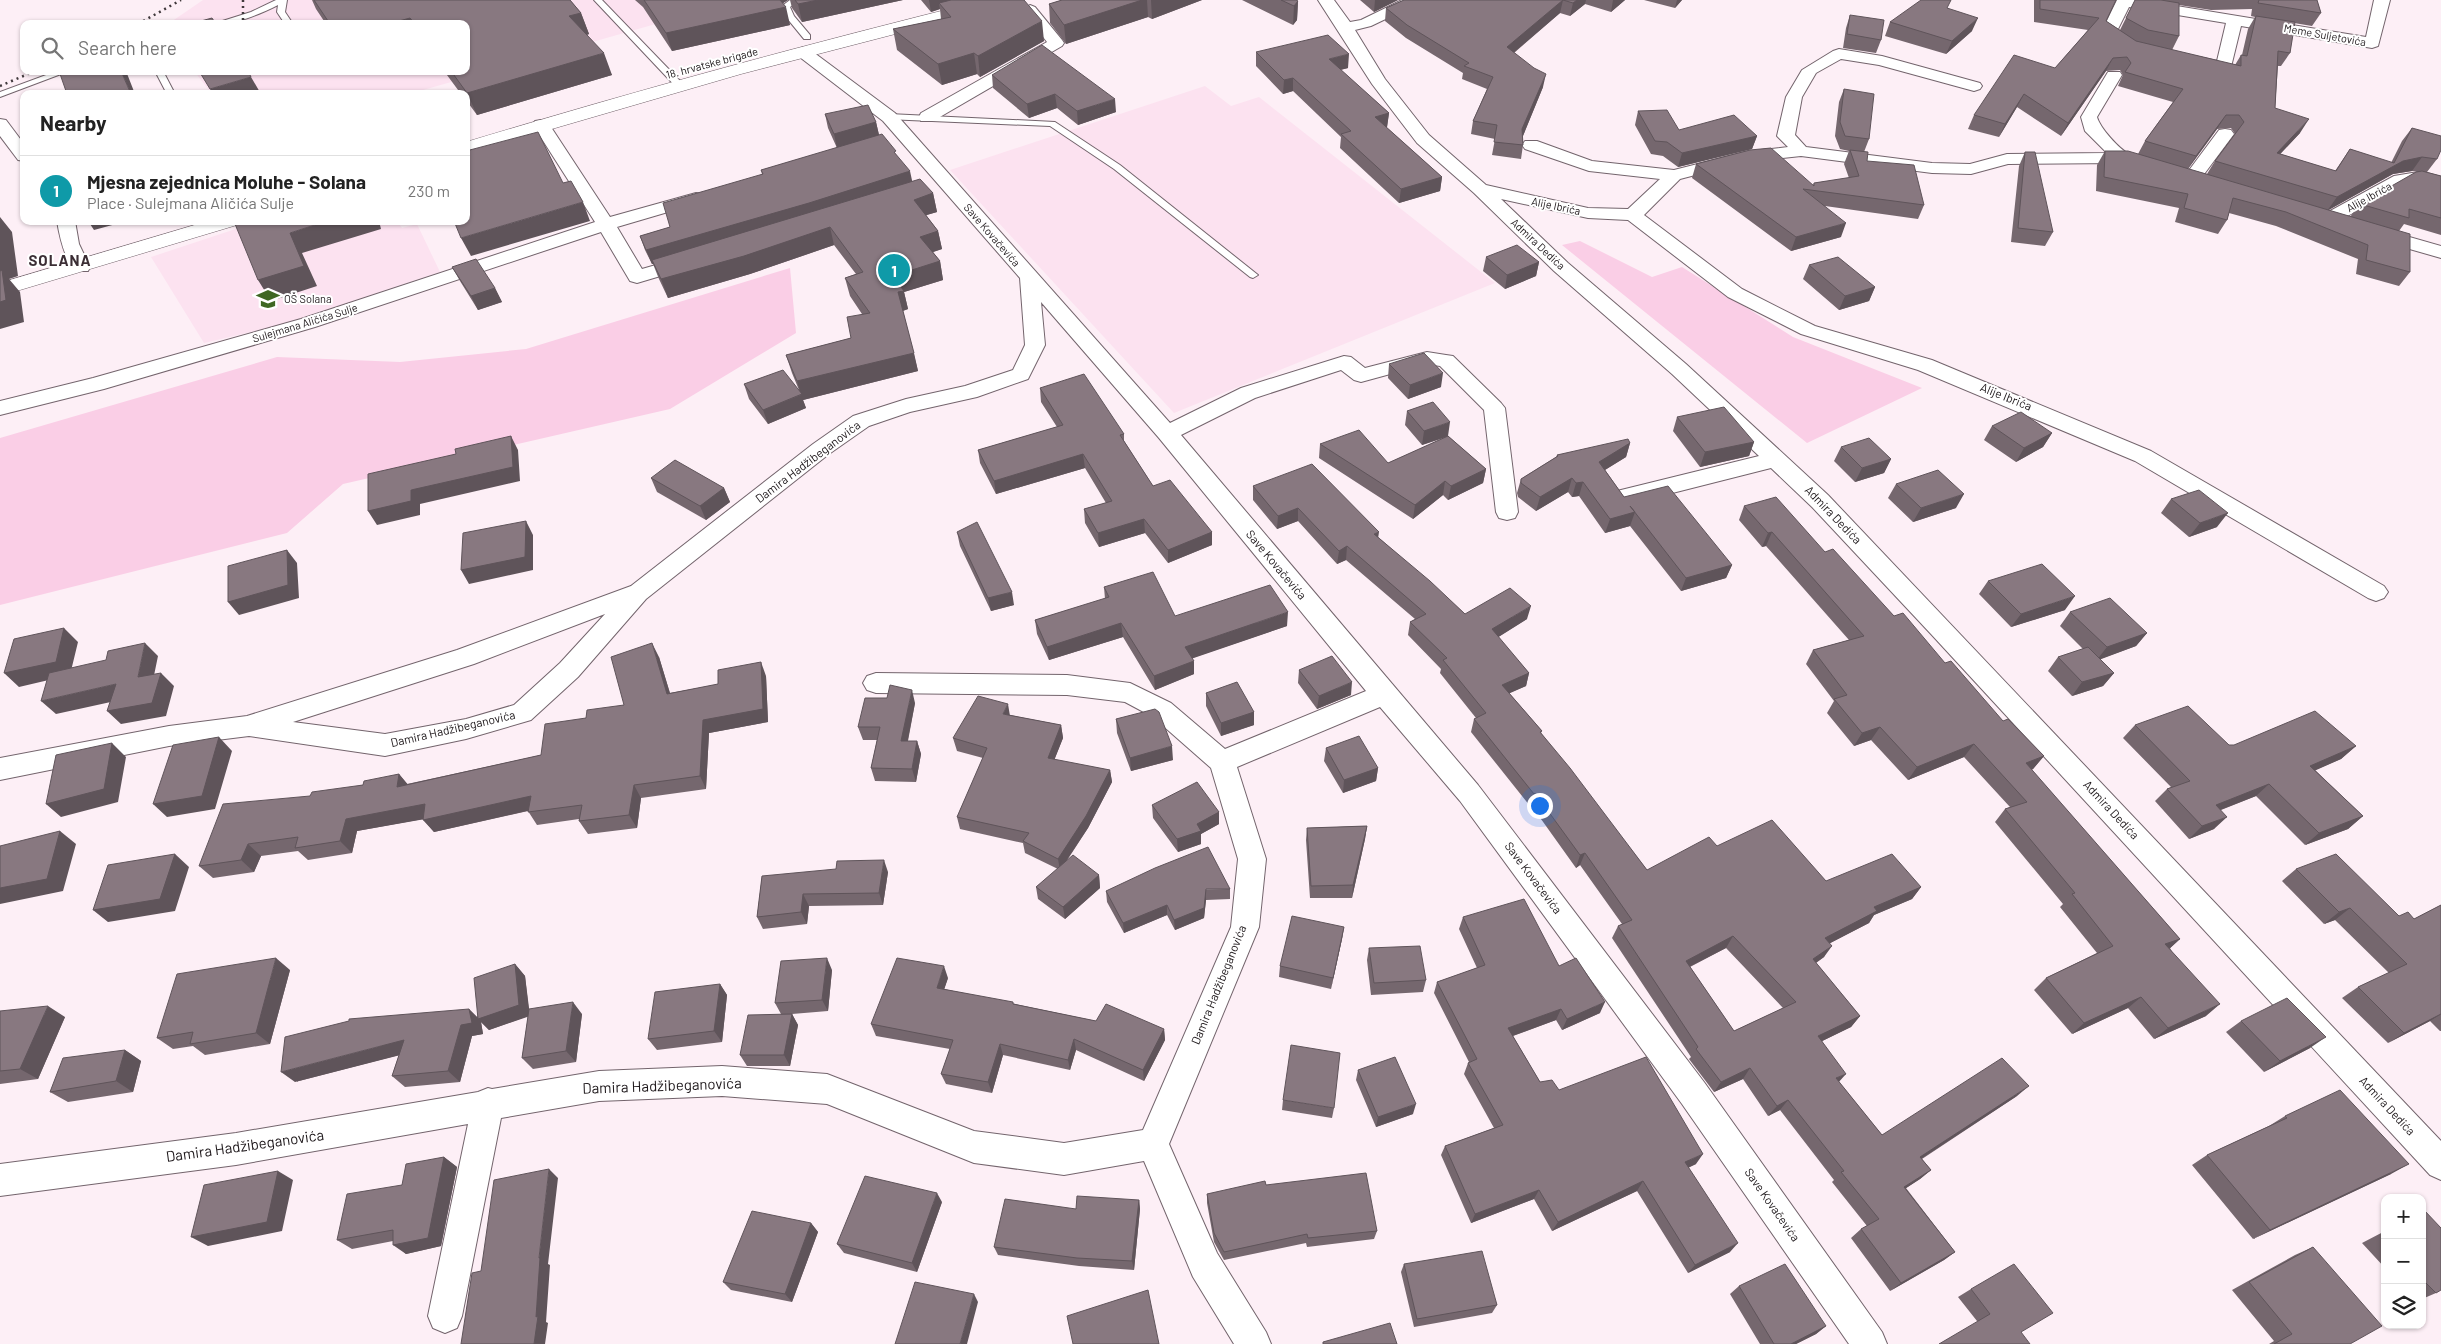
<!DOCTYPE html>
<meta charset="utf-8">
<style>
body{margin:0;font-family:Barlow,sans-serif;background:#f6f6f6;color:#222}
.controls{position:absolute;right:15px;bottom:15px;display:grid;overflow:hidden;border-radius:10px;box-shadow:0 1px 4px #0004}
.controls button{width:45px;height:45px;display:grid;place-items:center;padding:0;border:0;border-bottom:1px solid #e0e0e0;background:#fff;color:#222;font:25px sans-serif}
.you{position:absolute;left:1539px;top:805px;width:18px;height:18px;margin:-12px;border:4px solid #fff;border-radius:50%;background:#1a73e8;box-shadow:0 0 0 8px #1a73e833}
.badge{display:grid;place-items:center;width:32px;height:32px;border-radius:50%;background:#db2777;color:#fff;font-size:16px;font-weight:700}
.pin{position:absolute;translate:-50% -50%;border:2px solid #fff;box-shadow:0 1px 5px #0006}
.list{margin:0;padding:0;list-style:none}
h2{display:flex;justify-content:space-between;align-items:center;height:65px;margin:0;padding:0 20px;font-size:21px}
h2 small{font-size:16px;font-weight:400;color:#767676}
.list li{display:grid;grid-template-columns:32px 1fr auto;gap:15px;align-items:center;box-sizing:border-box;height:70px;padding:0 20px;border-top:1px solid #e0e0e0}
.list b{display:block;font-size:19px;white-space:nowrap}
.list p{margin:0;font-size:16px;white-space:nowrap;color:#767676}
.list em{font-size:16px;font-style:normal;color:#767676}
.icon{flex:none;width:28px;height:28px;fill:none;stroke:currentColor;stroke-width:2;stroke-linecap:round;stroke-linejoin:round}
.map{position:relative;flex:none;width:2441px;height:1344px;overflow:hidden}
.search{position:absolute;background:#fff;box-shadow:0 1px 4px #0004;left:20px;top:20px;width:450px;height:55px;display:flex;align-items:center;gap:12px;box-sizing:border-box;padding:0 18px;border-radius:10px;color:#767676;font-size:19px}
.panel{position:absolute;background:#fff;box-shadow:0 1px 4px #0004;left:20px;top:90px;width:450px;height:135px;border-radius:10px}
.map>svg:first-child{display:block}
.built{fill:#fce2f0}
.green{fill:#facee6}
.lines{fill:none;stroke-linecap:round;stroke-linejoin:round}
.service-casing{stroke:#73646c;stroke-width:2}
.minor-casing{stroke:#73646c;stroke-width:2}
.secondary-casing{stroke:#73646c;stroke-width:1}
.service{fill:#fff;fill-rule:evenodd}
.minor{fill:#fff;fill-rule:evenodd}
.secondary{fill:#fff;fill-rule:evenodd}
.rail{stroke:#40393c;stroke-width:2.5;stroke-dasharray:2 4;stroke-linecap:butt}
.wall{fill:#75676e;fill-rule:evenodd}
.shaded-wall{fill:#5f545a}
.building{fill:#887880;stroke:#5f545a;fill-rule:evenodd}
.labels{text-anchor:middle;stroke-width:4;stroke-linejoin:round;paint-order:stroke}
.far-street-label{font-size:11px;fill:#1e181b;stroke:#fff}
.far-poi-label{font-size:11px;fill:#1e181b;stroke:#fff;text-anchor:start}
.street-label{font-size:12px;fill:#1e181b;stroke:#fff}
.far-district-label{font-size:15px;font-weight:bold;letter-spacing:1px;fill:#3b2e35;stroke:#fff}
.near-street-label{font-size:15px;fill:#1e181b;stroke:#fff}
</style>
<div class="map">
<svg width="2441" height="1344" viewBox="0 0 2441 1344">
<rect width="100%" height="100%" fill="#fdeff6"/>
<!-- built -->
<path class="built" d="M203,0H740L409,94H212L194,71H466V24H168Z
M1205,86L1231,106L1259,97L1495,283L1174,413L950,170Z
M260,221H397L402,228L417,224L440,272L280,325L204,343L151,257Z"/>
<!-- green -->
<path class="green" d="M1580,241L1652,277L1682,267L1793,337L1922,388L1807,443L1562,245Z
M790,268L796,333L670,409L343,484L287,533L0,605V438L277,357L400,362L526,349Z"/>
<g class="lines">
<defs>
<path id="service" d="M276,0H287L285,12L293,24H285L277,12L278,5C258,15 237,24 213,24L251,12Z
M594,0H602L684,85V89H678Z
M790,0H799L790,7L794,16L810,35V39H804L786,17L782,6Z
M57,71H69L0,97V92Z
M155,71H163L175,94H167Z
M889,114L1055,122L1120,165L1258,275L1253,278L1250,277L1114,169L1050,126L886,119V115Z"/>
<path id="minor" d="M1318,0H1334L1350,22L1361,20L1402,0H1422L1419,3L1371,26L1355,30L1385,79L1429,135L1486,185L1588,208L1628,209L1660,179L1589,171L1525,149L1522,145L1525,141H1537L1592,161L1674,170L1745,152L1788,147L1777,136L1786,97L1802,70L1833,51L1839,49L1882,56L1980,83L1982,86L1980,89L1974,91L1879,65L1841,59L1816,73L1802,97L1795,135L1806,147L1932,163L1970,164L2007,154L2107,153L2085,131L2081,117L2108,72H2120L2122,75L2097,117C2100,128 2119,149 2129,154C2134,158 2139,156 2143,162L2140,166L2134,167L2120,163L2008,164L1971,174L1932,173L1801,156L1745,162L1680,179L1644,215L1742,289L1815,326L1932,360L2151,451L2384,586L2388,592L2384,598L2376,601L2368,598L2135,461L1918,370L1801,334L1728,297L1628,220L1588,218L1501,199L1568,263L1686,364L1828,495L2441,1141V1180L2430,1175L1931,634L1812,507L1771,468L1625,505L1617,503L1614,497L1617,491L1759,456L1672,374L1554,271L1474,193L1417,143L1372,84Z
M2117,0H2140L2366,37L2374,0H2390L2378,46L2372,48L2241,26L2231,67L2223,72L2188,64L2186,61L2194,56L2217,61L2226,23L2129,7L2117,31L2139,46L2137,49L2131,51L2101,33Z
M1030,5L1035,7L1062,40L1064,43L1062,46L933,121H921L919,117L921,113L1047,42L1022,10Z
M803,47L809,49L895,113L1170,423L1241,388L1344,356L1351,357L1365,368L1427,352L1446,355L1453,356L1501,403L1505,408L1518,512L1515,518L1507,520L1499,518L1496,512L1484,410L1440,366L1427,364L1361,382L1354,380L1341,370L1255,398L1181,435L1478,785L1704,1082L1882,1332L1887,1344H1849L1682,1104L1460,801L1380,707L1237,767L1266,859L1259,927L1169,1144L1217,1253L1266,1332L1271,1344H1234L1193,1277L1144,1161L1064,1175L974,1163L827,1104L722,1096L599,1101L501,1118L462,1316L457,1328L445,1333L433,1328L428,1316L468,1124L236,1165L0,1196V1164L236,1133L478,1092L488,1088L492,1089L599,1071L722,1066L827,1074L974,1131L1064,1143L1143,1130L1231,927L1238,859L1211,768L1153,717L1125,702L1067,695L876,693L867,690L863,683L867,676L876,673L1067,675L1130,683L1171,703L1225,749L1366,691L1159,438L1041,302L1045,345L1028,379L977,397L910,412L869,426L829,454L646,599L578,677L531,720L466,739L385,756L249,736L169,746L0,780V758L169,726L247,716L457,650L631,586L813,444L853,416L906,399L965,386L1013,370L1025,345L1020,278L883,121L797,55L795,52ZM605,614L560,663L514,705L466,719L385,734L293,722L474,664Z
M0,119L6,120L24,144V161L18,160L0,136Z
M541,120L547,121L610,217L696,193L702,194L705,198L702,202L617,227L642,269L687,256L694,258L696,262L694,266L637,283L630,281L601,232L315,327L104,389L0,415V401L93,378L301,319L595,222L533,125L535,121Z
M2225,129L2231,130L2234,134L2199,181H2187L2184,177L2187,173L2219,130Z
M2412,173L2441,177V187L2412,183L2405,184L2333,224H2321L2318,220L2321,216L2394,176Z
M57,221H75L79,244L90,267L88,271H74C64,256 60,239 57,221Z
M2378,228L2441,246V258L2371,238L2369,234L2371,230Z"/>
<path id="secondary" d="M985,0H1013L1011,4L741,74L466,154V142C638,90 811,43 985,0Z
M208,221H240L237,225L0,296V283Z"/>
</defs>
<!-- service casing -->
<use href="#service" class="service-casing"/>
<!-- minor casing -->
<use href="#minor" class="minor-casing"/>
<!-- secondary casing -->
<use href="#secondary" class="secondary-casing"/>
<!-- service -->
<use href="#service" class="service"/>
<!-- minor -->
<use href="#minor" class="minor"/>
<!-- secondary -->
<use href="#secondary" class="secondary"/>
<!-- rail -->
<path class="rail" d="M243,0V24
M138,24L181,0
M0,86L35,71"/>
</g>
<!-- wall -->
<path class="wall" d="M312,0H570L581,13L589,34L587,35L612,75L477,115L466,100V94H461L444,71H466V24H326L316,9Z
M635,0H788L783,3L790,25L672,51L643,7Z
M790,0H903L802,22L792,8Z
M921,0H1024L1044,41L980,77L977,74L942,85L897,50L893,29L941,19L940,9L931,12Z
M1062,0H1202L1152,19L1148,17L1066,44L1050,23L1049,4Z
M1242,0H1296L1298,1L1297,20L1293,25Z
M1360,0H1398L1374,12Z
M1404,0H1625L1611,12L1585,4L1570,16L1560,13L1514,53L1543,87L1523,136V145L1521,159L1492,155L1495,139L1471,134L1473,121L1487,89L1462,79L1463,73L1406,38L1385,21L1386,8Z
M1644,0H1682L1675,8Z
M2034,0H2116L2106,21L2120,30L2135,0H2317L2321,13L2312,26L2294,23L2290,53L2281,66H2278L2275,108L2300,133L2280,154L2335,171L2350,149L2391,163L2402,141L2412,128L2437,159L2427,172L2441,176V235L2404,224L2399,231L2410,272L2399,286L2356,274L2358,259L2276,226L2229,213L2227,220L2218,234L2175,222L2179,208L2096,191L2097,165L2105,151L2138,154L2145,141L2173,102L2118,86L2123,75L2120,70L2106,71L2061,136L2017,107L1999,137L1968,129L1974,115L2055,68L2088,30L2034,22ZM2179,5L2211,10L2252,9L2251,16L2255,17L2248,29L2242,55H2241L2235,65L2172,50L2179,36ZM2231,128L2235,134L2215,161L2207,174L2188,169L2217,129ZM2412,171L2417,172L2360,204L2350,217L2328,210L2393,174Z
M1947,8L1972,31L1946,54L1885,36L1890,22Z
M1850,15L1881,40L1876,53L1843,48L1846,28Z
M1256,52L1348,68L1340,70L1389,113L1387,127H1386L1442,177L1440,191L1399,203L1340,148L1341,137L1293,91L1283,94L1256,66Z
M992,75L1116,112L1078,125L1057,108L1029,118L993,88Z
M1844,89L1869,139L1864,152L1867,161L1924,205L1918,219L1825,206L1841,237L1791,251L1692,178L1696,164L1813,185L1814,183L1849,178L1844,164L1849,151L1840,149L1835,136L1839,102Z
M1638,111L1679,130L1757,136L1752,149L1678,167L1663,156L1651,154L1635,125Z
M825,114L876,122L879,135L897,156L912,181L933,193L937,212L926,215L938,231L942,249L933,252L940,261L943,280L904,292L908,309L903,311L918,371L803,400L806,408L768,424L749,399L744,384L799,390L792,373L786,355L851,338L862,314L850,296L845,278L856,274L834,245L750,274L668,298L659,279L653,264H652L645,250L640,236L670,227L762,174L761,170L837,148L828,128Z
M2025,152L2053,232L2045,246L2011,242L2019,166Z
M1486,257L1539,262L1536,276L1505,289L1483,271Z
M1809,265L1875,287L1869,301L1839,310L1803,279Z
M452,267L495,288L502,302L478,310L460,281Z
M1389,364L1441,387L1408,399L1388,378Z
M1040,388L1124,434V441L1153,486L1212,532V545L1168,563L1145,533L1099,547L1085,523L1084,509L1106,503L1085,468L996,494L980,463L978,450L1057,427L1041,402Z
M1407,411L1448,436L1486,469L1483,483L1448,500L1443,495L1413,519L1319,458L1320,444L1388,463L1447,437L1422,445L1405,425Z
M1677,417L1754,442L1749,456L1700,467L1673,431Z
M1992,426L2052,433L2043,447L2016,462L1984,440Z
M1630,443L1626,457L1605,470L1624,497L1732,565L1726,578L1681,591L1630,526L1605,533L1579,496L1572,497L1568,492L1536,511L1518,497L1517,493L1521,479L1556,457L1557,455Z
M1841,447L1891,459L1884,473L1855,482L1834,461Z
M651,478L724,488L730,502L706,520L657,492Z
M1896,484L1956,508L1913,522L1888,498Z
M1253,486L1378,537L1465,614L1527,619L1498,637L1529,673L1526,686L1509,693L1542,731L1541,733L1647,870L1717,846L1826,881L1921,887L1912,899L1874,915L1869,923L1830,943L1824,957L1816,963L1860,1016L1851,1027L1822,1041L1839,1082L1882,1135L2017,1096L1922,1159L1931,1170L1920,1179L1906,1188L1955,1252L1944,1260L1890,1291L1851,1238L1861,1229L1867,1226L1832,1182L1834,1180L1780,1110L1768,1116L1743,1079L1714,1092L1689,1059L1691,1057L1612,938L1618,926L1622,924L1580,865L1576,868L1531,805L1530,806L1471,732L1474,719L1476,718L1440,673L1441,669L1408,635L1410,622L1415,619L1346,560L1337,564L1298,521L1277,529L1253,500ZM1726,948L1783,1008L1734,1031L1690,967Z
M2171,499L2217,527L2189,537L2161,513Z
M1744,506L1825,552L1945,663L2003,721L2044,756L2033,769L2031,770L2180,939L2170,948L2206,1016L2154,1039L2128,1008L2072,1034L2034,990L2046,978L2097,953L2060,907L2063,904L1995,822L2005,809L2010,807L1964,757L1908,780L1871,740L1854,746L1827,713L1834,701L1806,664L1813,650L1849,640L1766,546L1762,547L1739,520Z
M957,532L1014,605L991,611L960,546Z
M1988,581L2065,610L2011,627L1979,594Z
M1104,587L1175,616L1287,626L1192,658L1194,674L1155,690L1123,637L1049,660L1037,634L1035,620L1105,599Z
M2070,612L2147,633L2136,646L2100,659L2114,673L2103,686L2072,696L2048,671L2058,657L2083,649L2060,626Z
M659,657L670,693L766,676L768,722L709,733L706,789L641,798L637,828L588,834L579,821V819L537,825L528,811L434,832L423,819L357,831L352,853L308,860L298,851L261,856L254,872L213,878L199,866L310,796L363,785L399,774L407,784L541,755L586,718L624,705Z
M1299,670L1351,695L1317,709L1298,683Z
M1206,693L1254,712V725L1221,736L1206,706Z
M915,703L908,741H917L921,754L916,782L875,781L871,768L877,740H863L858,727Z
M1010,715L1061,725L1063,738L1054,760L1110,770L1112,782L1088,828L1066,862L1099,875L1100,888L1065,919L1038,899L1036,887L1058,869L1025,853L1023,843L960,829L957,817L983,758L957,751L953,738Z
M1116,719L1173,760L1131,771L1117,733Z
M2135,725L2229,745L2356,746L2341,759L2315,770L2363,816L2348,829L2305,845L2256,796L2221,810L2214,829L2189,839L2155,801L2167,789L2171,787L2123,738Z
M1326,748L1378,768L1376,781L1343,793L1324,761Z
M1152,805L1219,812V824L1201,834V844L1178,852L1153,818Z
M1367,826L1365,839L1352,898H1310L1306,840L1307,828Z
M2296,869L2399,916L2414,919L2441,905V1031H2440L2430,1021L2388,1043L2342,998L2358,987L2389,973L2335,920L2324,924L2282,881Z
M888,872L883,905L809,906L807,924L763,929L757,917L762,876Z
M1230,889V899L1206,900L1204,918L1175,930L1167,915L1124,933L1107,902L1106,891Z
M1463,917L1559,966L1600,1013L1562,1030L1556,1020L1513,1036L1540,1082L1559,1090L1696,1164L1688,1168L1730,1252L1688,1273L1637,1191L1552,1231L1534,1199L1471,1223L1441,1155L1445,1146L1494,1128L1464,1074L1468,1063L1469,1062L1434,993L1437,982L1477,968L1459,929Z
M1344,927L1342,939L1331,989L1279,977L1280,966Z
M1369,948L1426,980L1423,992L1371,995L1367,960Z
M515,964L525,976L529,1012L582,1014L576,1062L533,1069L522,1058L528,1016L489,1030L481,1022L483,1034L472,1036L460,1082L405,1087L392,1076L399,1055L295,1082L469,1009L477,1017Z
M290,970L270,1044L205,1055L193,1046L173,1049L157,1038Z
M832,970L828,1011L792,1014L798,1025L790,1066H747L740,1055L781,1014L775,1003Z
M948,978L944,989L1096,1021L1164,1029L1165,1040L1144,1081L1076,1050L1070,1070L1003,1055L992,1093L946,1084L941,1074L950,1049L876,1036L871,1024Z
M720,984L727,995L722,1042L657,1050L648,1039Z
M0,1011L65,1017L38,1079L0,1084Z
M2241,1021L2310,1048L2264,1072L2226,1032Z
M125,1050L141,1061L133,1092L68,1102L50,1092Z
M1358,1070L1413,1114L1376,1127L1356,1080Z
M1283,1100L1334,1108L1332,1118L1282,1110Z
M2285,1116L2391,1174L2253,1239L2192,1165L2207,1155L2269,1126Z
M444,1157L457,1167L441,1246L406,1254L393,1241L352,1249L337,1240L402,1185Z
M1266,1185L1377,1231L1374,1239L1307,1247L1306,1243L1224,1260L1214,1242L1207,1203V1194Z
M1139,1200L1140,1209L1134,1270L1079,1266L998,1255L994,1247L1076,1209Z
M942,1202L917,1272L844,1253L837,1244Z
M2422,1211L2436,1293L2422,1299Z
M811,1223L818,1232L792,1302L731,1290L723,1282Z
M2385,1231V1268L2362,1243Z
M2313,1247L2350,1344H2269L2274,1341L2232,1290L2295,1255Z
M1404,1264L1497,1305L1492,1313L1414,1327L1401,1272Z
M1739,1286L1826,1326L1816,1334L1796,1344H1760L1730,1294Z
M1971,1289L2021,1332L1977,1321L1958,1297Z"/>
<!-- shaded-wall -->
<path class="shaded-wall" d="M779,0H788L780,5Z
M818,0H903L802,22L798,4Z
M929,0H977L939,3L940,9L931,12Z
M1142,0H1147L1148,17L1066,44L1064,25Z
M1151,0H1202L1152,19Z
M1375,0H1398L1374,12Z
M1563,0L1560,13L1505,60L1507,47Z
M1577,0H1586L1585,4L1570,16L1573,3Z
M1613,0H1625L1611,12Z
M1677,0H1682L1675,8Z
M1298,1L1297,20L1293,25L1294,6Z
M786,7L790,25L672,51L666,33Z
M581,13L589,34L577,38L569,16Z
M410,18L413,24H388Z
M1978,18L1972,31L1946,54L1952,41Z
M1042,21L1044,41L980,77L978,56Z
M604,53L612,75L477,115L467,93Z
M974,53L977,74L942,85L938,64Z
M1349,54L1348,68L1328,73L1329,59Z
M2113,58L2106,71L2061,136L2068,123Z
M121,71H126L135,94H131Z
M1546,74L1543,87L1520,143L1522,129Z
M251,77L261,94H213L210,89Z
M1293,78V91L1283,94L1284,80Z
M1055,94L1057,108L1029,118L1027,104Z
M2024,94L2017,107L1999,137L2005,124Z
M1115,99L1116,112L1078,125L1077,111Z
M1389,113L1387,127L1373,130L1375,117Z
M2226,115L2217,129L2187,170L2196,156Z
M2309,119L2300,133L2268,167L2277,153Z
M876,122L879,135L837,148L834,134Z
M1757,136L1752,149L1678,167L1682,153Z
M2422,157L2412,171L2393,174L2327,211L2337,197L2403,161Z
M910,171L913,185L653,264H652L646,250Z
M1442,177L1440,191L1399,203L1401,189Z
M933,193L937,212L917,218L914,200Z
M583,202L590,221L471,256L461,238Z
M0,217L12,232L18,276L9,279L20,292L24,322L0,329Z
M88,221H127L94,230Z
M327,221H379L381,229L302,253L317,286L271,301L258,280L290,233Z
M1846,223L1841,237L1791,251L1796,237Z
M830,227L834,245L750,274L668,298L661,279Z
M938,231L942,249L924,255L920,237Z
M940,261L943,280L904,292L908,309L902,311L893,276Z
M1539,262L1536,276L1505,289L1507,275Z
M1875,287L1869,301L1839,310L1845,296Z
M495,288L502,302L478,310L471,296Z
M914,353L918,371L803,400L806,408L768,424L763,410L801,395L797,381Z
M1443,373L1441,387L1408,399L1410,385Z
M1450,422L1448,436L1422,445L1424,431Z
M2052,433L2043,447L2016,462L2024,448Z
M511,436L518,450L520,481L420,504V515L377,525L368,511L411,490Z
M1754,442L1749,456L1700,467L1705,452Z
M1630,443L1626,457L1595,476L1599,462Z
M1083,454L1085,468L996,494L994,481Z
M1891,459L1884,473L1855,482L1862,468Z
M1486,469L1483,483L1448,500L1451,486Z
M1572,478L1568,492L1536,511L1540,497Z
M1445,481L1443,495L1413,519L1415,505Z
M1583,482L1579,496L1572,497L1576,483Z
M724,488L730,502L706,520L700,506Z
M1964,494L1956,508L1913,522L1921,508Z
M1298,508V521L1277,529L1278,516Z
M1635,512L1630,526L1605,533L1610,519Z
M2228,513L2217,527L2189,537L2200,523Z
M1144,519L1145,533L1099,547L1098,533Z
M526,521L533,535V570L469,584L461,570Z
M1212,532V545L1168,563V550Z
M1379,532L1377,545L1374,534Z
M1772,532L1766,546L1762,547L1768,533Z
M1347,546L1346,560L1337,564L1339,551Z
M287,550L297,563L299,598L239,615L228,602Z
M1732,565L1726,578L1681,591L1686,578Z
M1012,592L1014,605L991,611L988,598Z
M2075,596L2065,610L2011,627L2021,614Z
M1531,606L1527,619L1489,643L1492,629Z
M1288,612L1287,626L1185,661V647Z
M1121,623L1123,637L1049,660L1047,647Z
M64,628L78,642L70,675L19,687L4,673Z
M2147,633L2136,646L2096,661L2107,647Z
M145,643L158,656L151,690L138,677Z
M652,643L659,657L674,707L667,694Z
M1194,661V674L1155,690L1154,676Z
M761,662L766,676L768,722L709,733L706,789L700,776L703,720Z
M161,673L174,686L166,716L121,724L107,711Z
M1529,673L1526,686L1499,698L1502,685Z
M2114,673L2103,686L2072,696L2082,682Z
M1352,682L1351,695L1317,709L1319,696Z
M116,684L129,698L56,714L41,701Z
M912,690L915,703L905,754L901,741Z
M1008,704L1010,716L1003,714Z
M1254,712V725L1221,736V723Z
M1061,725L1063,738L1050,771L1048,758Z
M1880,727L1871,740L1854,746L1862,733Z
M219,737L232,751L215,809L167,817L153,804Z
M917,741L921,754L916,782L912,769Z
M112,743L126,757L118,802L61,817L46,804Z
M1974,744L1964,757L1908,780L1917,767Z
M1172,746L1173,760L1131,771L1130,758Z
M2356,746L2341,759L2296,779L2310,766Z
M2044,756L2033,769L2015,776L2026,763Z
M1378,768L1376,781L1343,793L1344,780Z
M1110,770L1112,782L1088,828L1060,870L1058,859Z
M399,774L410,787H397Z
M2269,784L2256,796L2202,817L2216,805Z
M634,785L641,798L637,828L629,815Z
M531,796L540,808L434,832L423,820L425,819L357,831L352,853L340,841L346,819L425,804Z
M1219,812V824L1201,834V844L1178,852L1177,839L1197,824Z
M2363,816L2348,829L2305,845L2319,833Z
M2227,817L2214,829L2189,839L2202,826Z
M1367,826L1365,839L1352,898L1353,885Z
M60,831L76,844L63,891L0,904V888Z
M248,844L261,856L254,872L241,860Z
M1585,853L1580,865L1576,868L1580,855Z
M175,854L189,867L175,911L108,922L93,910Z
M884,860L888,872L883,905L879,893Z
M1099,875L1100,888L1065,919L1063,907Z
M1921,887L1912,899L1874,915L1869,923L1817,950L1825,938L1874,907Z
M1206,889V900L1204,918L1175,930L1174,920Z
M803,894L809,906L807,924L801,912Z
M1167,905V915L1124,933L1123,923Z
M2350,908L2335,920L2324,924L2339,912Z
M1344,927L1342,939L1331,989L1333,978Z
M1733,936L1726,948L1679,972L1686,961Z
M2180,939L2167,951L2165,944Z
M1832,946L1824,957L1804,971L1813,959Z
M276,958L290,970L270,1044L256,1033Z
M827,958L832,970L828,1011L822,1000Z
M515,964L525,976L530,1016L489,1030L481,1022L483,1034L472,1036L460,1082L448,1071L461,1025L469,1009L479,1019Z
M944,966L948,978L941,999L937,988Z
M720,984L727,995L722,1042L714,1031Z
M2141,997L2128,1008L2072,1034L2084,1023Z
M573,1002L582,1014L576,1062L566,1051Z
M1605,1002L1600,1013L1562,1030L1567,1019Z
M2220,1004L2206,1016L2154,1039L2168,1028Z
M48,1006L65,1017L38,1079L20,1069Z
M1561,1009L1556,1020L1504,1039L1508,1028Z
M792,1014L798,1025L790,1066L784,1055Z
M2441,1014L2430,1021L2388,1043L2404,1033Z
M1860,1016L1851,1027L1810,1047L1818,1036Z
M1164,1029L1165,1040L1144,1081L1143,1070Z
M2326,1037L2310,1048L2264,1072L2280,1061Z
M1074,1039L1076,1050L1070,1070L1068,1060Z
M404,1040L416,1051L295,1082L281,1072Z
M1000,1044L1003,1055L992,1093L988,1082Z
M125,1050L141,1061L133,1092L116,1081Z
M1750,1068L1743,1079L1714,1092L1721,1082Z
M1846,1074L1837,1084L1836,1078Z
M2029,1086L2017,1096L1910,1166L1920,1157Z
M1788,1100L1780,1110L1768,1116L1777,1106Z
M1416,1104L1413,1114L1376,1127L1378,1117Z
M1703,1154L1696,1164L1678,1172L1685,1162Z
M444,1157L457,1167L441,1246L406,1254L393,1245Z
M2409,1164L2391,1174L2253,1239L2270,1230Z
M549,1169L558,1178L548,1264L550,1265L546,1322L548,1323L545,1344H534L539,1258Z
M1931,1170L1920,1179L1894,1196L1904,1187Z
M278,1171L293,1180L282,1231L208,1246L191,1237Z
M1643,1181L1637,1191L1552,1231L1558,1222Z
M1539,1190L1534,1199L1471,1223L1475,1214Z
M937,1193L942,1202L917,1272L912,1263Z
M1139,1200L1140,1209L1134,1270L1132,1261Z
M811,1223L818,1232L792,1302L785,1294Z
M1738,1243L1730,1252L1688,1273L1695,1265Z
M1955,1252L1944,1260L1890,1291L1901,1283Z
M974,1294L978,1302L967,1344H960Z
M1826,1326L1816,1334L1796,1344H1791Z"/>
<!-- building -->
<path class="building" d="M314,0H570L581,13L569,16L604,53L467,93L451,71H466V24H415L410,18L388,24H330Z
M644,0H780L786,7L666,33Z
M795,0H818L798,4Z
M951,0H1024L1042,21L978,56L974,53L938,64L893,29L951,17L939,3Z
M1062,0H1142L1064,25L1049,4Z
M1281,0H1296L1298,1L1294,6Z
M1404,0H1577L1573,3L1563,0L1507,47L1534,68L1546,74L1522,129L1523,145L1494,142L1497,125L1473,121L1493,77L1464,66L1469,63L1407,25L1386,8Z
M1921,0H1951L1947,8L1978,18L1952,41L1890,22Z
M2040,0H2116L2106,21L2136,41L2241,66V55L2247,56L2256,16L2295,22L2290,53L2278,51L2275,108L2309,119L2277,153L2336,171L2350,149L2394,163L2412,128L2441,136V150L2437,159L2422,157L2403,161L2337,197L2215,161L2244,122L2239,115H2226L2196,156L2145,141L2183,89L2125,72L2131,63L2127,57L2113,58L2068,123L2024,94L2005,124L1974,115L2014,55L2055,68L2099,18L2040,9Z
M2135,0H2161L2179,3V36L2148,30L2126,18Z
M2259,0H2317L2321,13L2258,3Z
M1850,15L1884,20L1881,40L1847,34Z
M212,18L216,24H190Z
M1328,35L1349,54L1329,59L1389,113L1375,117L1442,177L1401,189L1341,134L1351,131L1293,78L1284,80L1256,52Z
M1042,45L1115,99L1077,111L1055,94L1027,104L992,75Z
M59,71H121L131,94H67Z
M199,71H248L251,77L210,89Z
M1844,89L1874,94L1869,139L1845,136L1840,122Z
M430,91L432,94H420Z
M868,105L876,122L834,134L825,114Z
M1667,110L1679,130L1734,115L1757,136L1682,153L1667,142L1655,141L1638,111Z
M538,132L563,183L571,181L583,202L461,238L454,221H466V151Z
M882,134L896,151L894,152L910,171L809,203L646,250L640,236L670,227L663,203L763,174L761,170Z
M1771,148L1814,186V183L1859,176L1850,150L1868,152L1867,161L1914,165L1924,205L1803,189L1846,223L1796,237L1696,164L1750,150Z
M2105,151H2128L2410,234V272L2366,260L2368,245L2286,212L2233,198L2227,220L2184,208L2188,194L2104,177Z
M2025,152H2035L2053,232L2018,228Z
M2422,171L2441,176V218L2409,209V218L2360,204L2416,172Z
M920,179L933,193L914,200L938,231L920,237L940,261L893,276L904,291L898,292L914,353L797,381L786,355L851,338L847,317L870,313L845,278L863,272L830,227L744,256L661,279L652,260Z
M245,221H327L290,233L304,266L258,280L235,224Z
M1517,245L1539,262L1507,275L1486,257Z
M1838,257L1875,287L1845,296L1809,265Z
M476,259L495,288L471,296L452,267Z
M2,270L6,300L0,302V271Z
M1424,353L1443,373L1410,385L1389,364Z
M783,370L802,394L763,410L744,384Z
M1084,374L1124,434L1120,435L1153,486L1170,480L1212,532L1168,550L1144,519L1098,533L1084,509L1112,501L1083,454L994,481L978,450L1063,425L1040,388Z
M1433,402L1450,422L1424,431L1407,411Z
M1724,407L1754,442L1705,452L1677,417Z
M2021,412L2052,433L2024,448L1992,426Z
M1359,430L1388,463L1448,436L1486,469L1451,486L1445,481L1415,505L1320,444Z
M511,436L513,467L411,490V501L368,511V474L456,454L455,449Z
M1869,438L1891,459L1862,468L1841,447Z
M1628,439L1630,443L1599,462L1624,497L1668,486L1732,565L1686,578L1630,506L1635,512L1610,519L1583,482L1576,483L1572,478L1540,497L1521,483V479L1558,456L1557,455Z
M675,460L724,488L700,506L651,478Z
M1312,464L1379,532L1374,534L1430,581L1465,614L1510,588L1531,606L1492,629L1529,673L1502,685L1542,731L1540,732L1570,768L1647,870L1709,837L1717,846L1772,820L1826,881L1892,854L1921,887L1874,907L1877,911L1825,938L1832,946L1813,959L1860,1016L1818,1036L1846,1074L1836,1078L1882,1135L2002,1058L2029,1086L1920,1157L1931,1170L1904,1187L1955,1252L1901,1283L1861,1229L1879,1219L1841,1172L1844,1171L1788,1100L1777,1106L1750,1068L1721,1082L1696,1049L1698,1047L1618,926L1632,920L1585,853L1580,855L1535,793L1534,794L1474,719L1486,713L1443,660L1447,658L1410,622L1426,614L1347,546L1339,551L1298,508L1278,516L1253,486ZM1733,936L1796,1002L1734,1031L1686,961Z
M1938,470L1964,494L1921,508L1896,484Z
M2199,490L2228,513L2200,523L2171,499Z
M1776,497L1825,552L1833,549L1894,616L1903,613L1945,663L1951,661L2003,721L2008,719L2044,756L2026,763L2180,939L2165,944L2220,1004L2168,1028L2141,997L2084,1023L2046,978L2113,946L2072,894L2075,893L2005,809L2027,802L1974,744L1917,767L1880,727L1862,733L1834,699L1847,695L1813,650L1864,636L1772,532L1768,533L1744,506Z
M526,521L525,557L461,570L463,533Z
M977,522L1012,592L988,598L957,532Z
M287,550L288,585L228,602V566Z
M2042,564L2075,596L2021,614L1988,581Z
M1153,572L1175,616L1270,585L1288,612L1185,647L1194,661L1154,676L1121,623L1047,647L1035,620L1109,597L1104,587Z
M2110,598L2147,633L2107,647L2070,612Z
M64,628L56,662L4,673L14,639Z
M145,643L138,677L161,673L152,703L107,711L116,684L41,701L49,673L106,660L108,651Z
M652,643L667,694L718,684V670L761,662L763,709L703,720L700,776L634,785L629,815L579,821L582,805L528,812L531,796L423,820L425,804L346,819L340,841L295,848L298,837L248,844L241,860L199,866L223,804L310,796L312,792L363,785L364,781L399,774L397,787L541,755L545,724L586,718L587,710L624,705L611,657Z
M2088,647L2114,673L2082,682L2058,657Z
M1332,656L1352,682L1319,696L1299,670Z
M1237,682L1254,712L1221,723L1206,693Z
M890,685L912,690L901,741H917L912,769L871,768L880,727H858L865,698H887Z
M978,696L1008,704L1003,714L1061,725L1048,758L1110,770L1086,816L1058,859L1023,841L1029,833L957,817L987,748L953,738Z
M2188,706L2229,745H2234L2315,711L2356,746L2310,766L2363,816L2319,833L2269,784L2216,805L2227,817L2202,826L2167,789L2190,781L2135,725Z
M1155,709L1159,712L1172,746L1130,758L1116,719Z
M1359,736L1378,768L1344,780L1326,748Z
M219,737L202,796L153,804L173,745Z
M112,743L104,789L46,804L56,755Z
M1197,782L1219,812L1197,824L1201,831L1177,839L1152,805Z
M1367,826L1353,885L1311,886L1307,828Z
M60,831L47,879L0,888V846Z
M1208,847L1230,889H1206L1204,908L1174,920L1167,905L1123,923L1106,891L1155,868Z
M175,854L160,899L93,910L108,865Z
M2336,854L2399,916L2408,912L2414,919L2441,905V1014L2404,1033L2358,987L2407,964L2350,908L2339,912L2296,869Z
M1073,855L1099,875L1063,907L1036,887Z
M884,860L879,893L803,894L801,912L757,917L762,876L836,869L837,861Z
M1524,899L1559,966L1576,958L1605,1002L1567,1019L1561,1009L1508,1028L1540,1082L1552,1080L1559,1090L1646,1057L1703,1154L1685,1162L1738,1243L1695,1265L1643,1181L1558,1222L1539,1190L1475,1214L1445,1146L1503,1125L1468,1063L1477,1059L1437,982L1485,965L1463,917Z
M1292,916L1344,927L1333,978L1280,966Z
M1420,946L1426,980L1374,983L1369,948Z
M276,958L256,1033L190,1044L193,1032L157,1038L177,974Z
M827,958L822,1000L775,1003L781,961Z
M897,958L944,966L937,988L1013,1002V1004L1096,1021L1106,1004L1164,1029L1143,1070L1074,1039L1068,1060L1000,1044L988,1082L941,1074L953,1040L871,1024Z
M515,964L519,1005L478,1019L474,978Z
M720,984L714,1031L648,1039L655,992Z
M2287,998L2326,1037L2280,1061L2241,1021Z
M573,1002L566,1051L522,1058L529,1009Z
M48,1006L20,1069L0,1071V1011Z
M469,1009L472,1023L461,1025L448,1071L392,1076L404,1040L281,1072L285,1037L349,1021V1019Z
M792,1014L784,1055H740L748,1015Z
M1291,1045L1340,1053L1334,1108L1283,1100Z
M125,1050L116,1081L50,1092L63,1058Z
M1395,1057L1416,1104L1378,1117L1358,1070Z
M2340,1090L2409,1164L2270,1230L2207,1155L2287,1118L2285,1116Z
M444,1157L428,1238L393,1245V1230L337,1240L347,1194L402,1185L406,1164Z
M549,1169L539,1258H540L536,1317L538,1316L534,1344H461L472,1273L481,1271L494,1180Z
M278,1171L267,1222L191,1237L204,1185Z
M1366,1173L1377,1231L1308,1238L1307,1234L1224,1252L1214,1233L1207,1194L1265,1181L1266,1185Z
M865,1176L937,1193L912,1263L837,1244Z
M1077,1196L1139,1200L1132,1261L1077,1258L994,1247L1005,1199L1076,1209Z
M2424,1210L2441,1228V1290L2436,1293L2422,1279V1211Z
M752,1211L811,1223L785,1294L723,1282Z
M2385,1233V1238L2381,1235Z
M2313,1247L2382,1326L2350,1344H2274L2292,1334L2249,1282Z
M1482,1251L1497,1305L1417,1319L1404,1264Z
M1785,1264L1826,1326L1791,1344H1774L1739,1286Z
M2014,1264L2053,1313L2021,1332L2030,1344H1939L1990,1314L1971,1289Z
M915,1282L974,1294L960,1344H895Z
M1148,1290L1159,1344H1073L1067,1316Z
M1390,1323L1397,1344H1323V1342Z"/>
<!-- icons -->
<defs>
<symbol id="school-bare" viewBox="-9 -9 18 18"><path d="M0-5L7-2L0 1L-7-2ZM-4 1L0 2.5L4 1V4Q0 6-4 4Z" fill="#3f6723" stroke="#fff" stroke-width="2.5" paint-order="stroke"/></symbol>
</defs>
<g fill-rule="evenodd">
<use href="#school-bare" x="252" y="283" width="32" height="32"/>
</g>
<g class="labels">
<!-- far-street labels -->
<g class="far-street-label">
<text transform="translate(2325 35) rotate(10)" y="4">Meme Suljetovića</text>
<text transform="translate(712 63) rotate(-15)" y="4">18. hrvatske brigade</text>
<text transform="translate(2369 197) rotate(-29)" y="4">Alije Ibrića</text>
<text transform="translate(1556 206) rotate(12)" y="4">Alije Ibrića</text>
<text transform="translate(992 235) rotate(49)" y="4">Save Kovačevića</text>
<text transform="translate(1538 244) rotate(43)" y="4">Admira Dedića</text>
<text transform="translate(305 323) rotate(-17)" y="4">Sulejmana Aličića Sulje</text>
</g>
<!-- far-poi labels -->
<g class="far-poi-label">
<text x="284" y="303">OŠ Solana</text>
</g>
<!-- street labels -->
<g class="street-label">
<text transform="translate(2006 397) rotate(22)" y="4">Alije Ibrića</text>
<text transform="translate(808 462) rotate(-37)" y="4">Damira Hadžibeganovića</text>
<text transform="translate(1833 515) rotate(46)" y="4">Admira Dedića</text>
<text transform="translate(1276 565) rotate(50)" y="4">Save Kovačevića</text>
<text transform="translate(453 729) rotate(-13)" y="4">Damira Hadžibeganovića</text>
<text transform="translate(2111 810) rotate(47)" y="4">Admira Dedića</text>
<text transform="translate(1533 878) rotate(53)" y="4">Save Kovačevića</text>
<text transform="translate(1219 985) rotate(-68)" y="4">Damira Hadžibeganovića</text>
<text transform="translate(2387 1106) rotate(47)" y="4">Admira Dedića</text>
<text transform="translate(1772 1205) rotate(55)" y="4">Save Kovačevića</text>
</g>
<!-- far-district labels -->
<g class="far-district-label">
<text x="60" y="266">SOLANA</text>
</g>
<!-- near-street labels -->
<g class="near-street-label">
<text transform="translate(662 1086) rotate(-2)" y="5">Damira Hadžibeganovića</text>
<text transform="translate(245 1146) rotate(-8)" y="5">Damira Hadžibeganovića</text>
</g>
</g>
</svg>
<div class="controls">
<button>+</button>
<button>−</button>
<button><svg class="icon" aria-label="layers" viewBox="0 0 24 24"><path d="M12 4l9 5-9 5-9-5zM3 14l9 5 9-5"/></svg></button>
</div>
<div class="you"></div>
<div class="pin badge" style="left:894px;top:270px;background:#0f9aa8">1</div>
<div class="search"><svg class="icon" aria-label="search" viewBox="0 0 24 24"><circle cx="10" cy="10" r="6"/><path d="M15 15l6 6"/></svg>Search here</div>
<section class="panel">
<h2>Nearby<small></small></h2>
<ul class="list">
<li><span class="badge" style="background:#0f9aa8">1</span><div><b>Mjesna zejednica Moluhe - Solana</b><p>Place · Sulejmana Aličića Sulje</p></div><em>230 m</em></li>
</ul>
</section>
</div>
